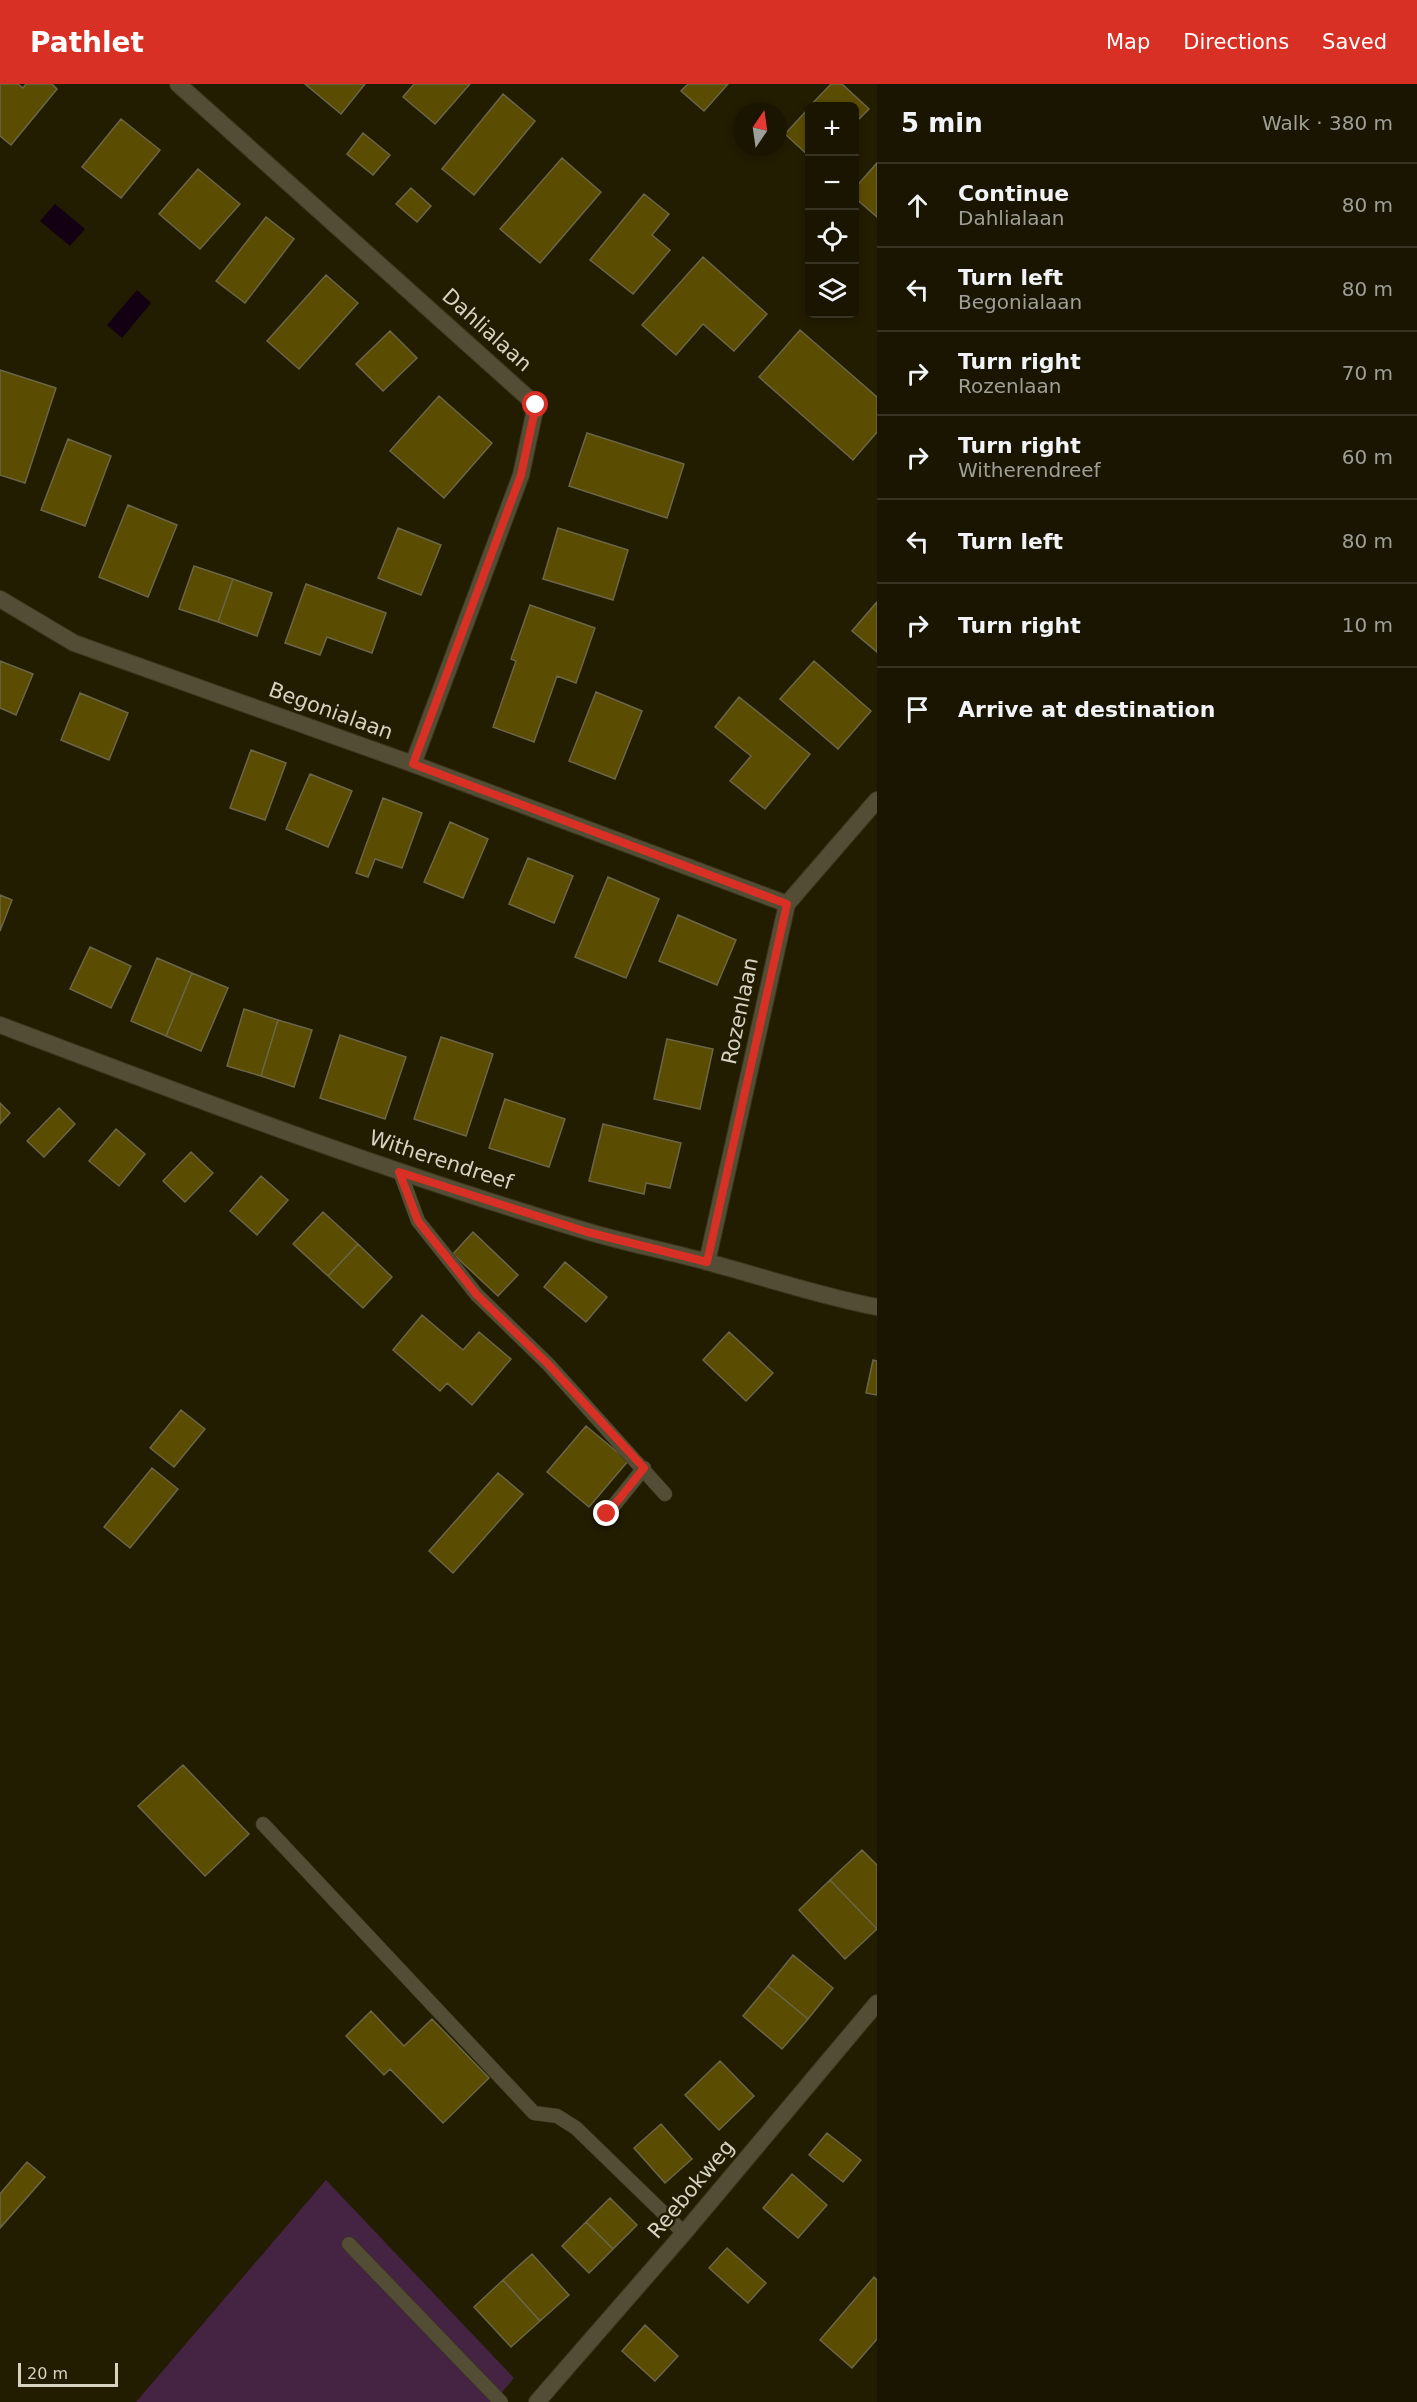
<!DOCTYPE html>
<meta charset="utf-8">
<style>
body{margin:0;font-family:"DejaVu Sans",sans-serif;background:#231e0b;color:#f1f3f6}
.controls{position:absolute;right:18px;top:18px;display:grid;overflow:hidden;border-radius:9px;box-shadow:0 3px 9px #0003}
.controls button{width:54px;height:54px;display:grid;place-items:center;padding:0;border:0;border-bottom:2px solid #383423;background:#1a1501;color:#f1f3f6;font:30px sans-serif}
.compass{position:absolute;left:733px;top:18px;width:54px;height:54px;border-radius:50%;background:#1a1501;box-shadow:0 3px 9px #0003;rotate:13deg}
.scale{position:absolute;left:18px;bottom:15px;width:100px;box-sizing:border-box;padding-left:6px;border:3px solid #d6d3c3;border-top:0;font-size:16px;line-height:21px;white-space:nowrap;color:#d6d3c3;-webkit-text-stroke:4px #221c01;paint-order:stroke}
.stop{position:absolute;width:18px;height:18px;margin:-14px;border:4px solid #d93025;border-radius:50%;background:#fff}
.stop.end{background:#d93025;border-color:#fff;box-shadow:0 2px 6px #0008}
.list{margin:0;padding:0;list-style:none}
h2{display:flex;justify-content:space-between;align-items:center;height:78px;margin:0;padding:0 24px;font-size:26px}
h2 small{font-size:20px;font-weight:400;color:#9f9f99}
.list li{display:grid;grid-template-columns:39px 1fr auto;gap:18px;align-items:center;box-sizing:border-box;height:84px;padding:0 24px;border-top:2px solid #383423}
.list b{display:block;font-size:22px;white-space:nowrap}
.list p{margin:0;font-size:20px;white-space:nowrap;color:#9f9f99}
.list em{font-size:20px;font-style:normal;color:#9f9f99}
.icon{flex:none;width:33px;height:33px;fill:none;stroke:currentColor;stroke-width:2;stroke-linecap:round;stroke-linejoin:round}
.map{position:relative;flex:none;width:877px;height:2318px;overflow:hidden}
header{display:flex;align-items:center;gap:36px;box-sizing:border-box;height:84px;padding:0 30px;background:#d93025;color:#fff}
header strong{font-size:28px}
nav{display:flex;gap:33px;margin-inline-start:auto;font-size:21px}
main{display:flex}
aside{flex:1;background:#1a1501}
.map>svg:first-child{display:block}
.green{fill:#442442}
.water{fill:#130013}
.building{fill:#5a4c01;stroke:#6c6649;stroke-width:1.5}
.lines{fill:none;stroke-linecap:round;stroke-linejoin:round}
.service-casing{stroke:#3b361c;stroke-width:15}
.minor-casing{stroke:#3b361c;stroke-width:18}
.service{stroke:#524d34;stroke-width:14}
.minor{stroke:#524d34;stroke-width:16}
.route{stroke:#d93025;stroke-width:8}
.labels{text-anchor:middle;stroke-width:5;stroke-linejoin:round;paint-order:stroke}
.street-label{font-size:21px;fill:#d6d3c3;stroke:#221c01}
</style>
<header>
<strong>Pathlet</strong>
<nav><a>Map</a><a>Directions</a><a>Saved</a></nav>
</header>
<main>
<div class="map">
<svg width="877" height="2318" viewBox="0 0 877 2318">
<rect width="100%" height="100%" fill="#221c01"/>
<!-- green -->
<path class="green" d="M326,2096L514,2294L494,2318H136Z"/>
<!-- water -->
<path class="water" d="M55,120L85,145L70,162L40,137Z
M137,206L151,219L122,254L107,241Z"/>
<!-- building -->
<path class="building" d="M0,0H18L23,4L26,0H52L57,5L11,61L0,52Z
M305,0H365L341,30Z
M414,0H470L435,40L403,13Z
M688,0H728L704,27L681,7Z
M831,0H842L869,25L854,40V22H810Z
M503,10L535,37L474,111L442,85Z
M810,23V73L785,50Z
M121,35L160,66L121,114L82,83Z
M363,49L390,71L373,91L347,70Z
M562,74L601,108L540,179L500,145Z
M877,79V133L854,113V105Z
M198,85L240,120L200,165L159,130Z
M411,104L431,122L417,138L396,120Z
M644,110L669,130L652,151L670,166L633,210L590,176Z
M266,133L294,155L245,219L216,197Z
M703,173L767,230L734,267L703,240L676,271L642,241Z
M326,191L358,219L299,285L267,257Z
M800,246L877,313V348L853,376L759,293Z
M390,247L417,274L383,307L356,280Z
M0,286L56,304L25,399L0,391Z
M439,312L492,359L444,414L390,367Z
M587,349L684,380L667,434L569,402Z
M68,355L111,372L85,442L41,426Z
M128,421L177,441L148,513L99,493Z
M398,444L441,461L421,511L378,494Z
M558,444L628,466L613,516L543,495Z
M194,482L233,495L218,538L179,525Z
M233,495L272,509L257,552L218,538Z
M306,500L386,529L372,569L327,553L320,571L285,559Z
M877,518V568L852,547Z
M530,521L595,544L576,599L557,592L534,658L493,643L516,577L511,575Z
M0,577L33,590L16,631L0,624Z
M814,577L871,627L838,665L780,615Z
M596,608L642,627L615,695L569,677Z
M80,609L128,629L109,676L61,656Z
M739,613L810,670L765,725L730,697L751,672L715,643Z
M251,666L286,679L265,736L230,724Z
M310,690L352,707L328,763L286,745Z
M383,714L422,729L402,784L375,775L368,793L356,789Z
M450,738L488,755L463,814L424,798Z
M528,774L573,792L554,839L509,820Z
M608,793L659,815L626,894L575,873Z
M0,811L12,816L0,847Z
M678,831L736,856L717,901L659,877Z
M90,863L131,882L111,924L70,905Z
M157,874L192,889L166,952L131,937Z
M192,889L228,904L201,967L166,952Z
M244,925L278,936L261,992L227,982Z
M278,936L312,946L294,1003L261,992Z
M340,951L406,973L385,1035L320,1014Z
M441,953L493,970L466,1052L414,1035Z
M667,955L713,965L700,1025L654,1015Z
M505,1015L565,1035L549,1083L489,1064Z
M0,1019L10,1029L0,1040Z
M59,1024L75,1040L44,1073L27,1057Z
M603,1040L681,1059L670,1104L646,1099L644,1110L589,1097Z
M116,1045L145,1070L119,1102L89,1077Z
M191,1068L213,1089L185,1118L163,1097Z
M261,1092L288,1116L257,1151L230,1127Z
M323,1128L358,1160L328,1192L293,1160Z
M473,1148L518,1191L498,1212L453,1170Z
M358,1160L392,1193L363,1224L328,1192Z
M565,1178L607,1213L586,1238L544,1203Z
M422,1231L463,1266L479,1248L511,1275L472,1321L447,1299L440,1307L393,1266Z
M729,1248L773,1289L746,1317L703,1276Z
M873,1276L877,1277V1311L866,1309Z
M181,1326L205,1345L174,1383L150,1364Z
M586,1342L628,1377L589,1423L547,1388Z
M152,1384L178,1405L130,1464L104,1443Z
M498,1389L523,1410L453,1489L429,1467Z
M183,1681L249,1750L205,1792L138,1722Z
M862,1766L877,1781V1845L830,1796Z
M830,1796L877,1845L845,1875L799,1826Z
M793,1871L833,1904L808,1935L768,1902Z
M768,1902L808,1935L782,1965L743,1932Z
M371,1927L404,1962L432,1935L489,1994L443,2039L390,1985L384,1991L346,1952Z
M720,1977L754,2012L719,2046L685,2011Z
M661,2040L692,2075L665,2099L634,2064Z
M827,2049L861,2076L843,2098L809,2071Z
M27,2078L45,2093L0,2144V2110Z
M792,2090L827,2121L798,2154L763,2124Z
M610,2114L637,2141L613,2165L586,2138Z
M586,2138L613,2165L589,2189L562,2162Z
M727,2164L766,2199L748,2219L709,2184Z
M532,2170L569,2211L540,2237L503,2196Z
M874,2193L877,2196V2255L852,2284L820,2256Z
M503,2196L540,2237L511,2263L474,2223Z
M645,2241L678,2272L655,2297L622,2267Z"/>
<g class="lines">
<defs>
<path id="service" d="M400,1088L418,1137L477,1211L548,1280L665,1410
M607,1430L644,1384
M263,1740L534,2029L557,2032L576,2044L684,2149
M349,2160L501,2318"/>
<path id="minor" d="M178,0L536,321L521,391L413,680
M0,515L74,559L413,680L787,820
M0,941C193,1014 387,1088 586,1147C626,1159 667,1167 707,1178C764,1193 819,1212 877,1223
M707,1178L787,820L877,716
M537,2318L684,2149L877,1919"/>
</defs>
<!-- service casing -->
<use href="#service" class="service-casing"/>
<!-- minor casing -->
<use href="#minor" class="minor-casing"/>
<!-- service -->
<use href="#service" class="service"/>
<!-- minor -->
<use href="#minor" class="minor"/>
</g>
<g class="lines">
<!-- route -->
<path class="route" d="M536,321L521,391L413,680L787,820L707,1178L587,1148L399,1088L418,1137L477,1211L548,1280L644,1384L607,1430"/>
</g>
<g class="labels">
<!-- street labels -->
<g class="street-label">
<text transform="translate(487 246) rotate(42)" y="7">Dahlialaan</text>
<text transform="translate(331 627) rotate(20)" y="7">Begonialaan</text>
<text transform="translate(740 927) rotate(-78)" y="7">Rozenlaan</text>
<text transform="translate(441 1076) rotate(18)" y="7">Witherendreef</text>
<text transform="translate(691 2105) rotate(-50)" y="7">Reebokweg</text>
</g>
</g>
</svg>
<div class="controls">
<button>+</button>
<button>−</button>
<button><svg class="icon" aria-label="locate" viewBox="0 0 24 24"><circle cx="12" cy="12" r="6"/><path d="M12 2v4M12 18v4M2 12h4M18 12h4"/></svg></button>
<button><svg class="icon" aria-label="layers" viewBox="0 0 24 24"><path d="M12 4l9 5-9 5-9-5zM3 14l9 5 9-5"/></svg></button>
</div>
<svg class="compass" viewBox="-18 -18 36 36"><path d="M0-13l5 13h-10z" fill="#e53935"/><path d="M0 13l5-13h-10z" fill="#9f9f99"/></svg>
<div class="scale">20 m</div>
<div class="stop" style="left:536px;top:321px"></div>
<div class="stop end" style="left:607px;top:1430px"></div>
</div>
<aside>
<h2>5 min<small>Walk · 380 m</small></h2>
<ul class="list">
<li><svg class="icon" aria-label="ahead" viewBox="0 0 24 24"><path d="M12 20V5M6 11l6-6 6 6"/></svg><div><b>Continue</b><p>Dahlialaan</p></div><em>80 m</em></li>
<li><svg class="icon" aria-label="left" viewBox="0 0 24 24"><path d="M17 20v-9H6M10 6l-5 5 5 5"/></svg><div><b>Turn left</b><p>Begonialaan</p></div><em>80 m</em></li>
<li><svg class="icon" aria-label="right" viewBox="0 0 24 24"><path d="M7 20v-9h11M14 6l5 5-5 5"/></svg><div><b>Turn right</b><p>Rozenlaan</p></div><em>70 m</em></li>
<li><svg class="icon" aria-label="right" viewBox="0 0 24 24"><path d="M7 20v-9h11M14 6l5 5-5 5"/></svg><div><b>Turn right</b><p>Witherendreef</p></div><em>60 m</em></li>
<li><svg class="icon" aria-label="left" viewBox="0 0 24 24"><path d="M17 20v-9H6M10 6l-5 5 5 5"/></svg><div><b>Turn left</b></div><em>80 m</em></li>
<li><svg class="icon" aria-label="right" viewBox="0 0 24 24"><path d="M7 20v-9h11M14 6l5 5-5 5"/></svg><div><b>Turn right</b></div><em>10 m</em></li>
<li><svg class="icon" aria-label="arrive" viewBox="0 0 24 24"><path d="M6 21V4h12l-3 4 3 4H6"/></svg><div><b>Arrive at destination</b></div></li>
</ul>
</aside>
</main>
